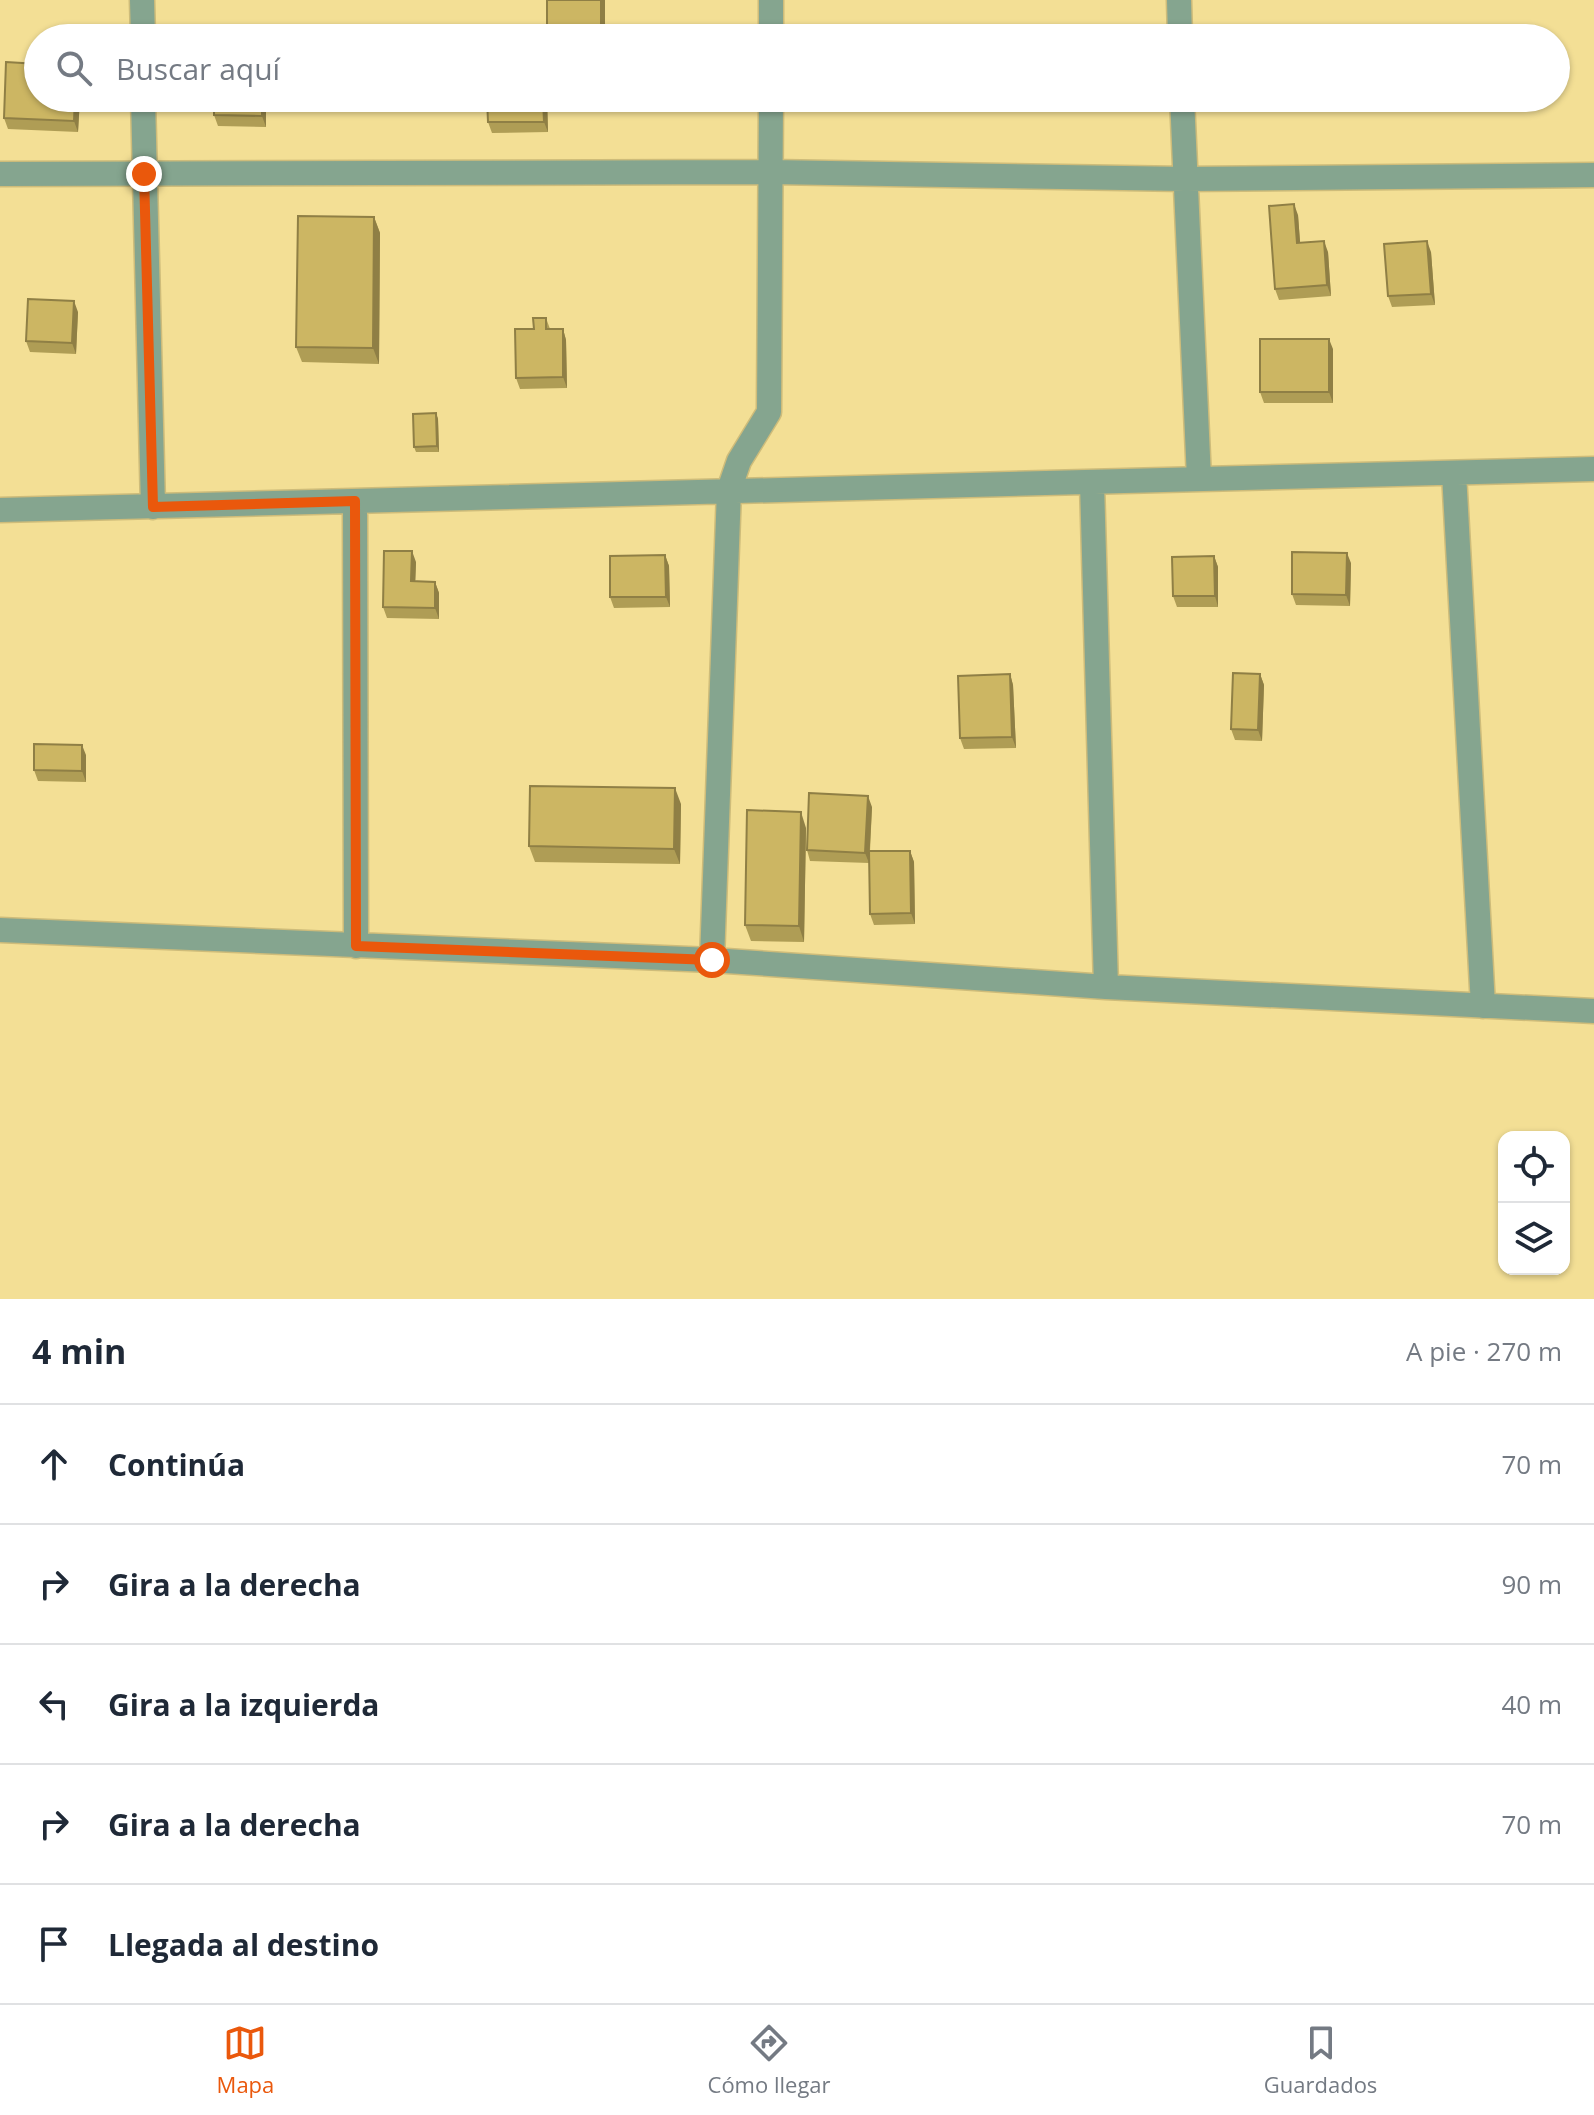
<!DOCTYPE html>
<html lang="es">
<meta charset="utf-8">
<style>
body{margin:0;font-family:"Open Sans",sans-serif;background:#f6f6f7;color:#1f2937}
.controls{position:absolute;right:24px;bottom:24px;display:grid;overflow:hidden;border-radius:16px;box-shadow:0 2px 6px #0004}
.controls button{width:72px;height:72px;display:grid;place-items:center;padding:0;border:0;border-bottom:2px solid #e0e1e3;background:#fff;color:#1f2937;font:40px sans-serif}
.stop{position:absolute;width:24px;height:24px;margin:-18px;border:6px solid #ea580c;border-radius:50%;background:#fff}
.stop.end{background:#ea580c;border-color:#fff;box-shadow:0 2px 8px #0008}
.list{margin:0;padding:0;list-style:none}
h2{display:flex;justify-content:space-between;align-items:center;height:104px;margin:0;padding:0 32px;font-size:34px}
h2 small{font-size:26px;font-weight:400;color:#747a83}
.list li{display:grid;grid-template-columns:52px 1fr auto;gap:24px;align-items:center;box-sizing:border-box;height:120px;padding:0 32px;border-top:2px solid #e0e1e3}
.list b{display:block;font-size:30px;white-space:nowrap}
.list em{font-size:26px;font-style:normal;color:#747a83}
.icon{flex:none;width:44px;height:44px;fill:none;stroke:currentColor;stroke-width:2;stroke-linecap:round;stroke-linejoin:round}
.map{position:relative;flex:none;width:1594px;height:1299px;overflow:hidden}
.search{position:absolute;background:#fff;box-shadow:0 2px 6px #0004;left:24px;right:24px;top:24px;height:88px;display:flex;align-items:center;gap:20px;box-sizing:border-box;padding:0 28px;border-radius:44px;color:#747a83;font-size:30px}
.sheet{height:704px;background:#fff}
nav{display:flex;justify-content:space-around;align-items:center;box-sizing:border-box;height:112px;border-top:2px solid #e0e1e3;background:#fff;font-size:22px;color:#747a83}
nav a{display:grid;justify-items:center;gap:4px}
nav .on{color:#ea580c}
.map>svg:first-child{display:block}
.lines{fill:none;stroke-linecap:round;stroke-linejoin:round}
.minor-casing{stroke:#cebc7a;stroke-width:27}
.minor{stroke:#85a58f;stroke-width:24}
.wall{fill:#af9d55}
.shaded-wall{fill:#8f7f45}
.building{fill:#ccb663;stroke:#8f7f45;stroke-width:2}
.route{stroke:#ea580c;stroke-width:10}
</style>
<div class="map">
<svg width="1594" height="1299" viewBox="0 0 1594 1299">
<rect width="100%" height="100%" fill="#f3df95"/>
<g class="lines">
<defs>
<path id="minor" d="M142,0L143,38
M771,0V38
M1179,0L1180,38
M143,98L153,507
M1182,98L1199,479
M0,174L772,172L1185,179L1594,175
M1454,473L1483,1006
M1092,483L1106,987
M355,501L356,946
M0,510L1594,469
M0,930L712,960L1106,987L1594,1011
M712,960L729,490L739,461L769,412L771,98"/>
</defs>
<!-- minor casing -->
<use href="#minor" class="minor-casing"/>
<!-- minor -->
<use href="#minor" class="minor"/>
</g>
<!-- wall -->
<path class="wall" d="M38,98H80L78,132L8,129L4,118Z
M214,98H266V127L218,126L214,115Z
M547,98L548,132L492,133L488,122Z
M1298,215L1300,243L1328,252L1331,296L1279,300L1275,289Z
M374,217L380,233L379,364L302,362L296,347Z
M1431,252L1435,305L1392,307L1388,296Z
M78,312L76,354L30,352L26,341Z
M546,318L550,329H563L566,340L567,388L520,389L516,378L534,329Z
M1333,349V403H1264L1260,392Z
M436,413L438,419L439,452H416L414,447Z
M665,555L669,566L670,607L614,608L610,597Z
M1214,556L1218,567V607H1177L1173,596Z
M416,562L415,581L435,582L439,593V619L387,618L383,607Z
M1351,563L1350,606L1296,605L1292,594Z
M1010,674L1013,685L1016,748L964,749L960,738Z
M1260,674L1264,685L1262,741L1235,740L1231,729Z
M86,755V782L38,781L34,770Z
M681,804L680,864L535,862L529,846Z
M872,807L870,851H910L914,862L915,924L874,925L870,914L869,863L810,861L807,850Z
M806,828L804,942L751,941L745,925Z"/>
<!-- shaded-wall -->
<path class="shaded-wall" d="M601,0H605V38H601Z
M75,98H80L78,132L74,121Z
M262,98H266V127L262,116Z
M543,98H547L548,132L544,122Z
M1294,204L1298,215L1301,254L1297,243Z
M374,217L380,233L379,364L373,348Z
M1324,241L1328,252L1331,296L1327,285Z
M1427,241L1431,252L1435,305L1431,294Z
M74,301L78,312L76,354L72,343Z
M563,329L566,340L567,388L563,377Z
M1329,339L1333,349V403L1329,392Z
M436,413L438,419L439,452L437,446Z
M412,551L416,562L415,592L411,581Z
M1347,553L1351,563L1350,606L1346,595Z
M665,555L669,566L670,607L666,597Z
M1214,556L1218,567V607L1215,596Z
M435,582L439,593V619L435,608Z
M1010,674L1013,685L1016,748L1012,737Z
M1260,674L1264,685L1262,741L1258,730Z
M82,745L86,755V782L82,771Z
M675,788L681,804L680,864L674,849Z
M868,796L872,807L869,863L865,853Z
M801,812L806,828L804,942L799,926Z
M910,851L914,862L915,924L911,913Z"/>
<!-- building -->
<path class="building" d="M547,0H601V38H547Z
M364,34H406V38H364Z
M6,62L38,64V98H75L74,121L4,118Z
M214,98H262V116L214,115Z
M487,98H543L544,122H488Z
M1294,204L1297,243L1324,241L1327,285L1275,289L1269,206Z
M298,216L374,217L373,348L296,347Z
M1427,241L1431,294L1388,296L1384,244Z
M28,299L74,301L72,343L26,341Z
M533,318H546V329H563V377L516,378L515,329H534Z
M1260,339H1329V392H1260Z
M436,413L437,446L414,447L413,414Z
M384,551H412L411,581L435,582V608L383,607Z
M1292,552L1347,553L1346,595L1292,594Z
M665,555L666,597H610V556Z
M1214,556L1215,596H1173L1172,557Z
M1233,673L1260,674L1258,730L1231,729Z
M1010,674L1012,737L960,738L958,676Z
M34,744L82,745V771L34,770Z
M530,786L675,788L674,849L529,846Z
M809,793L868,796L865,853L807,850Z
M747,810L801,812L799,926L745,925Z
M869,851H910L911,913L870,914Z"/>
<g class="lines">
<!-- route -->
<path class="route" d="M144,174L153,507L355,501L356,946L712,960"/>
</g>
</svg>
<div class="controls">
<button><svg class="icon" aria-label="locate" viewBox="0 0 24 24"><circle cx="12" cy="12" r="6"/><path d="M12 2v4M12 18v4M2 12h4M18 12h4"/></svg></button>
<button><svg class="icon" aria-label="layers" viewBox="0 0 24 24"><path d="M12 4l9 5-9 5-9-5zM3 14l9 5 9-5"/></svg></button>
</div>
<div class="stop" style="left:712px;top:960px"></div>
<div class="stop end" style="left:144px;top:174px"></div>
<div class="search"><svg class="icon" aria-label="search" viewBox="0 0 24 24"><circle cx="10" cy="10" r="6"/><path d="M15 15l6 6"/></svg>Buscar aquí</div>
</div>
<section class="sheet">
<h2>4 min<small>A pie · 270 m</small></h2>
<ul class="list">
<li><svg class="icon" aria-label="ahead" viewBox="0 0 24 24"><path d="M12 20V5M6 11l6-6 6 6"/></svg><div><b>Continúa</b></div><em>70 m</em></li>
<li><svg class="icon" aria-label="right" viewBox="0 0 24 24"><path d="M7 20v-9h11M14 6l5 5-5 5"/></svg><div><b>Gira a la derecha</b></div><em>90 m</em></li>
<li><svg class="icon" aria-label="left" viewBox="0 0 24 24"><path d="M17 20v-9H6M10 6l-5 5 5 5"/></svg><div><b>Gira a la izquierda</b></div><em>40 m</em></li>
<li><svg class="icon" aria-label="right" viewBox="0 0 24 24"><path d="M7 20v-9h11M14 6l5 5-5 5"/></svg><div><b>Gira a la derecha</b></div><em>70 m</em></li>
<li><svg class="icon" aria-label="arrive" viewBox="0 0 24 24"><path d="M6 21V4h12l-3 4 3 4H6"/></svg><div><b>Llegada al destino</b></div></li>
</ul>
</section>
<nav>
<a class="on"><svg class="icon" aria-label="map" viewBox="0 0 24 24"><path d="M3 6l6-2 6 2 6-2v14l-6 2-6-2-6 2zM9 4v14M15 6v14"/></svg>Mapa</a>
<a><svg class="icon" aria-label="directions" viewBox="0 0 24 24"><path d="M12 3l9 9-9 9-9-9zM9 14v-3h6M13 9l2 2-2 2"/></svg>Cómo llegar</a>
<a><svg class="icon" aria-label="saved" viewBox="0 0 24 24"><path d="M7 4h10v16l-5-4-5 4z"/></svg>Guardados</a>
</nav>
